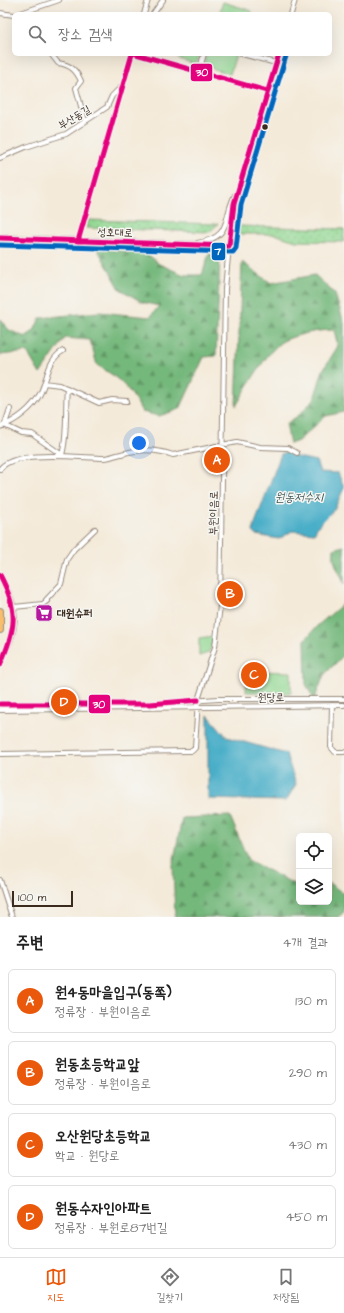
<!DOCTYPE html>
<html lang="ko">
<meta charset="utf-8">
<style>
body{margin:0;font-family:"Architects Daughter","Poor Story",sans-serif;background:#f2f2f2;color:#222}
.controls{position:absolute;right:12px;bottom:12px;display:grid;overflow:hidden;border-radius:6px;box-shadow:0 4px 16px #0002}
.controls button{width:36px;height:36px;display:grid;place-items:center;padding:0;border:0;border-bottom:1px solid #e0e0e0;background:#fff;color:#222;font:20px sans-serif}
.scale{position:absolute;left:12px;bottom:10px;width:61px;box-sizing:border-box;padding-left:4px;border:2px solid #3b2a1e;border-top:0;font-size:11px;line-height:14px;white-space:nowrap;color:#3b2a1e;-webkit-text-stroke:3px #f6f6f2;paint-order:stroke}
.you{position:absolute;left:139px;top:443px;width:14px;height:14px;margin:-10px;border:3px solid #fff;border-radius:50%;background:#1a73e8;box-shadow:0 0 0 6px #1a73e833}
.badge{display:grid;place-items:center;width:26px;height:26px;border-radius:50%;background:#ea580c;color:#fff;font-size:13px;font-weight:700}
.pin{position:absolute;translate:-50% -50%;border:2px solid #fff;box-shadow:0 1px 4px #0006}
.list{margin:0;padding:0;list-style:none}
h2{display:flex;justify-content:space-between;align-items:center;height:52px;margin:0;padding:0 16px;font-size:17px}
h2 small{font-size:13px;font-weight:400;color:#767676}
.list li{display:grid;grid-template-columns:26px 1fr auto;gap:12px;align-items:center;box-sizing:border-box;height:64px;margin:0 8px 8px;padding:0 8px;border:1px solid #e0e0e0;border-radius:6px}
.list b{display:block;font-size:15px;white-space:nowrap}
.list p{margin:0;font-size:13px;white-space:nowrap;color:#767676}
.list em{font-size:13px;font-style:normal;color:#767676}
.icon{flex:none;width:22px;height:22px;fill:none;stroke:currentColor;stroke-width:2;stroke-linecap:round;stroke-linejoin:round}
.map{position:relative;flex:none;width:344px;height:917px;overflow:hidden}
.search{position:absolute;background:#fff;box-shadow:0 4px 16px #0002;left:12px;right:12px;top:12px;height:44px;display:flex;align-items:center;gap:10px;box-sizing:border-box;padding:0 14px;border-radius:6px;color:#767676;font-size:15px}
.sheet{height:340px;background:#fff}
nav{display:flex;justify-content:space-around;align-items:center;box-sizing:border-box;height:56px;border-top:1px solid #e0e0e0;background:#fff;font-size:11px;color:#767676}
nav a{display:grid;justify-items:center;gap:2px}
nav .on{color:#ea580c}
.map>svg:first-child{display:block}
.grass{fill:url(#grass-dots);stroke:#668058}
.forest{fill:url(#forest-firs);stroke:#58714c}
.green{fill:#91d791;stroke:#668058}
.water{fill:#49aec8;stroke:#426c73}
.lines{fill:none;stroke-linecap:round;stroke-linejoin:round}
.minor-casing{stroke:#988a7c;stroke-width:6}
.major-casing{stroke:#988a7c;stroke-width:8}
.highway-casing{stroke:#988a7c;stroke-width:8}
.minor{stroke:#fff;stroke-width:4}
.major{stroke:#f9be6d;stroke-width:5.5}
.highway{stroke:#f9be6d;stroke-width:6}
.bus-1-casing{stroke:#f6f6f2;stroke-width:8}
.bus-2-casing{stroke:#f6f6f2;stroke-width:8}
.bus-1{stroke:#e5007d;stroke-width:5}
.bus-2{stroke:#0065bd;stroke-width:5}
.bus-dot{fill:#3b2a1e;stroke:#f6f6f2;stroke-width:1.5}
.labels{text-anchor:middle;stroke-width:3;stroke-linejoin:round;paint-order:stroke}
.street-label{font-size:11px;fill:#3b2a1e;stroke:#f6f6f2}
.poi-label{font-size:11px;font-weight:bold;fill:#3b2a1e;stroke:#f6f6f2;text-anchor:start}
.water-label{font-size:12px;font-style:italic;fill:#40585a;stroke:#f6f6f2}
.line-badge{stroke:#f6f6f2;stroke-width:1.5}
.badge-label{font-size:11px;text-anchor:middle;font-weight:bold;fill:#fff}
</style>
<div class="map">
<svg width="344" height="917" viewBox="0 0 344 917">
<defs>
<pattern id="grass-dots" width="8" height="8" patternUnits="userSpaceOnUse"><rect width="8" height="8" fill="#91d791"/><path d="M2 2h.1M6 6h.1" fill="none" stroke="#7eb97d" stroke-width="1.8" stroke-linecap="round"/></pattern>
<pattern id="forest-firs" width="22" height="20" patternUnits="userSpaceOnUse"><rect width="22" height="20" fill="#74b87b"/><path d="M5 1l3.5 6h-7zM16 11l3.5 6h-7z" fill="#609664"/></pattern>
</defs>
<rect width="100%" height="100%" fill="#f6f6f2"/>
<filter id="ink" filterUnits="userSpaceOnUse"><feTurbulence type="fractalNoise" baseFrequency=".025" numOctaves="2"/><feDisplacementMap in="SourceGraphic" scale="8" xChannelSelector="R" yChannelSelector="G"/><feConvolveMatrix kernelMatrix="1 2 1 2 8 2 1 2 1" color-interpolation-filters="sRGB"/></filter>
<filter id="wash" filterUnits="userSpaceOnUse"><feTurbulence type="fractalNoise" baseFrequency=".012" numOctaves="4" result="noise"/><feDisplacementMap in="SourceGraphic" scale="16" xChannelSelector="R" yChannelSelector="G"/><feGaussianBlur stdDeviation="0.9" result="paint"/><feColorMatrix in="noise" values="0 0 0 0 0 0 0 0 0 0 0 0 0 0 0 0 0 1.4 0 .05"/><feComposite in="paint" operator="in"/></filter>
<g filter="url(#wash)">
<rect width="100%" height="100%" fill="#f4ead9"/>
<!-- grass -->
<path class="grass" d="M88,220L218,224L209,232L86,228Z
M239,226L344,229V242L296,241L274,234H239Z"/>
<!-- forest -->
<path class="forest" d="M97,248L148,254L159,264L184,275H202L209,254L220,255L216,356L204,357L180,409L159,416L142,412C131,389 119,378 97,365L90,340L65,338L40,374L27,352L0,355V319L9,330L25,337L34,331L40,318L99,312L150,317L159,306L142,302L120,289Z
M242,262L271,283L315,275L335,294L344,323V412L326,416L298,441L290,444L286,424L299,415L314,399L323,370L338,346L334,330C318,330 298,334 283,341C267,350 246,390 236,406Z
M344,546V584C340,569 332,566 334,549Z
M344,603V655L324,675L314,700L306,684L305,640L317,626Z
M230,816L248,860L296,885L299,883V902H329V883L344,894V912L338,917H175L173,865L182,818Z"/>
<!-- green -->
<path class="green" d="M223,2L252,11L251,14H219Z
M179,54H200L197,62L194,64L177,58Z
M206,54H236L230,74L205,66L204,64Z
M214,636L212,646L208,653L199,656V638Z
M247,671L291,672V693L246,692Z"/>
<!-- water -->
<path class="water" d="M287,452L293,456L316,461L320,472L338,473L344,488L334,510L317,527L315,533L292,531L279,539L256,535L253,532L254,526L281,454Z
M208,715L227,737L286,754L296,784L286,801L208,799Z"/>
</g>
<g filter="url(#ink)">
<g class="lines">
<defs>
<path id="minor" d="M0,13L14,15
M18,14L59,0
M144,14L148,0
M153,14L163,0
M291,14L295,0
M51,54L58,63C71,65 76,70 81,81L76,88L85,121
M136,54L267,91
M242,54L276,63
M199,71L204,54
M0,158L26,147L66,134L107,107L112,96L123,85
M78,241L132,54
M197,243C233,237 222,220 235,195
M44,383L60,385L99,403L112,400L127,401
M5,424L10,409
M4,425L21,433L32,434L62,455C68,433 65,411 67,388
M0,427C16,421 32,409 40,394C48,379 47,360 63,351
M0,469C14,449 81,458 104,458C110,458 115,455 121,454C138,449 156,449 173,455L237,442L260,447L288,448L297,453
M0,575C22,612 17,629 0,665
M46,600L61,584L67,559L74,549L95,529
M14,607L43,604L47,601
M0,704H150L218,699H344
M332,705L331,747L335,752H344
M0,710L344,705
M0,754L187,751H192L195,748L198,700L215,647L220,606L225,289L229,246L234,204L279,54
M0,880L12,917"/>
<path id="major" d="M0,238L229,246"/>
<path id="highway" d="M0,611V630"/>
</defs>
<!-- minor casing -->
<use href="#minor" class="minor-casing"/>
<!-- major casing -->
<use href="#major" class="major-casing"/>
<!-- highway casing -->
<use href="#highway" class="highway-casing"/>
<!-- minor -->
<use href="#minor" class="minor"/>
<!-- major -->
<use href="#major" class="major"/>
<!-- highway -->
<use href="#highway" class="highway"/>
<defs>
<path id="bus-1" d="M136,54L267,91
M0,238L229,246L234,204L279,54
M78,241L132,54
M0,575C19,611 16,629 0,665
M0,704H150L198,700"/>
<path id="bus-2" d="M0,245L233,252L236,248L241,205L286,56"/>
</defs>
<!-- bus-1 casing -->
<use href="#bus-1" class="bus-1-casing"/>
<!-- bus-2 casing -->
<use href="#bus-2" class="bus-2-casing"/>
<!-- bus-1 -->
<use href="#bus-1" class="bus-1"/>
<!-- bus-2 -->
<use href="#bus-2" class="bus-2"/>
</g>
</g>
<!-- icons -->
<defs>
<symbol id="supermarket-square" viewBox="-11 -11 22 22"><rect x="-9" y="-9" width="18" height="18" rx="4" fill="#b5179e" stroke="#f6f6f2"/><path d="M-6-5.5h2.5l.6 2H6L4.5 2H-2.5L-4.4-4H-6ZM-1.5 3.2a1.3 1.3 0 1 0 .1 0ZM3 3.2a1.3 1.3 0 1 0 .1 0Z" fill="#fff"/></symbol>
</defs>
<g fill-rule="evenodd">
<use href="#supermarket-square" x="34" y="603" width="20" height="20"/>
</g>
<!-- markers -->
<circle class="bus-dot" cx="265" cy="127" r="3.5"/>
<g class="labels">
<!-- street labels -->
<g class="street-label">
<text transform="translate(74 117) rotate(-31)" y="4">부산동길</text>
<text transform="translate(115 232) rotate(2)" y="4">성호대로</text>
<text transform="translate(213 513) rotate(-89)" y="4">부원이음로</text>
<text transform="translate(271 697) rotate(-1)" y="4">원당로</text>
</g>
<!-- poi labels -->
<g class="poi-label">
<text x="57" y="617">대원슈퍼</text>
</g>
<!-- water labels -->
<g class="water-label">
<text x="299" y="501">원동저수지</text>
</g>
</g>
<g class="line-badge">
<rect x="190" y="63" width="23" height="19" rx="4" fill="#e5007d"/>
<rect x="211" y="242" width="15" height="19" rx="4" fill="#0065bd"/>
<rect x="88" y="694" width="23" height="20" rx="4" fill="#e5007d"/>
</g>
<g class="badge-label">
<text x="202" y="76">30</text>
<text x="218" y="255">7</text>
<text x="99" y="708">30</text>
</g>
</svg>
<div class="controls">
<button><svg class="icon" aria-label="locate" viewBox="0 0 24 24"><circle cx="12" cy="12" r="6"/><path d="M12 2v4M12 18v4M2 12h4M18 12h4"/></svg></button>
<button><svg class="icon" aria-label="layers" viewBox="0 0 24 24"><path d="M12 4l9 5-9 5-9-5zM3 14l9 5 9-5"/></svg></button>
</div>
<div class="scale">100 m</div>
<div class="you"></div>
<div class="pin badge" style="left:217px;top:460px">A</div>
<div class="pin badge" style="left:230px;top:594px">B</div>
<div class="pin badge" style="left:254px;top:675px">C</div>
<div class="pin badge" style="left:64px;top:702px">D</div>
<div class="search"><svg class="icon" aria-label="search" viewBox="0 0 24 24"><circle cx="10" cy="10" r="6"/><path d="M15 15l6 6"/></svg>장소 검색</div>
</div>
<section class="sheet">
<h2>주변<small>4개 결과</small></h2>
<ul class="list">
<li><span class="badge">A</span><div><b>원4동마을입구(동쪽)</b><p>정류장 · 부원이음로</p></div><em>130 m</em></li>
<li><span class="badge">B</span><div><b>원동초등학교앞</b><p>정류장 · 부원이음로</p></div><em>290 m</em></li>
<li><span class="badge">C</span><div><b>오산원당초등학교</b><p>학교 · 원당로</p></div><em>430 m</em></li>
<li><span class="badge">D</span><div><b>원동수자인아파트</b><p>정류장 · 부원로87번길</p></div><em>450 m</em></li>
</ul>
</section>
<nav>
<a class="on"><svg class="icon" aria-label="map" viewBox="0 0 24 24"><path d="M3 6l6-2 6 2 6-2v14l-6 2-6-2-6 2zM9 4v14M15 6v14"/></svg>지도</a>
<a><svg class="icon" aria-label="directions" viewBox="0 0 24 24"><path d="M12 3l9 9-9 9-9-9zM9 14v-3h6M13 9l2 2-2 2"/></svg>길찾기</a>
<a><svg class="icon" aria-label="saved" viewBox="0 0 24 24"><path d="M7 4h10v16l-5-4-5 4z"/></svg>저장됨</a>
</nav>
